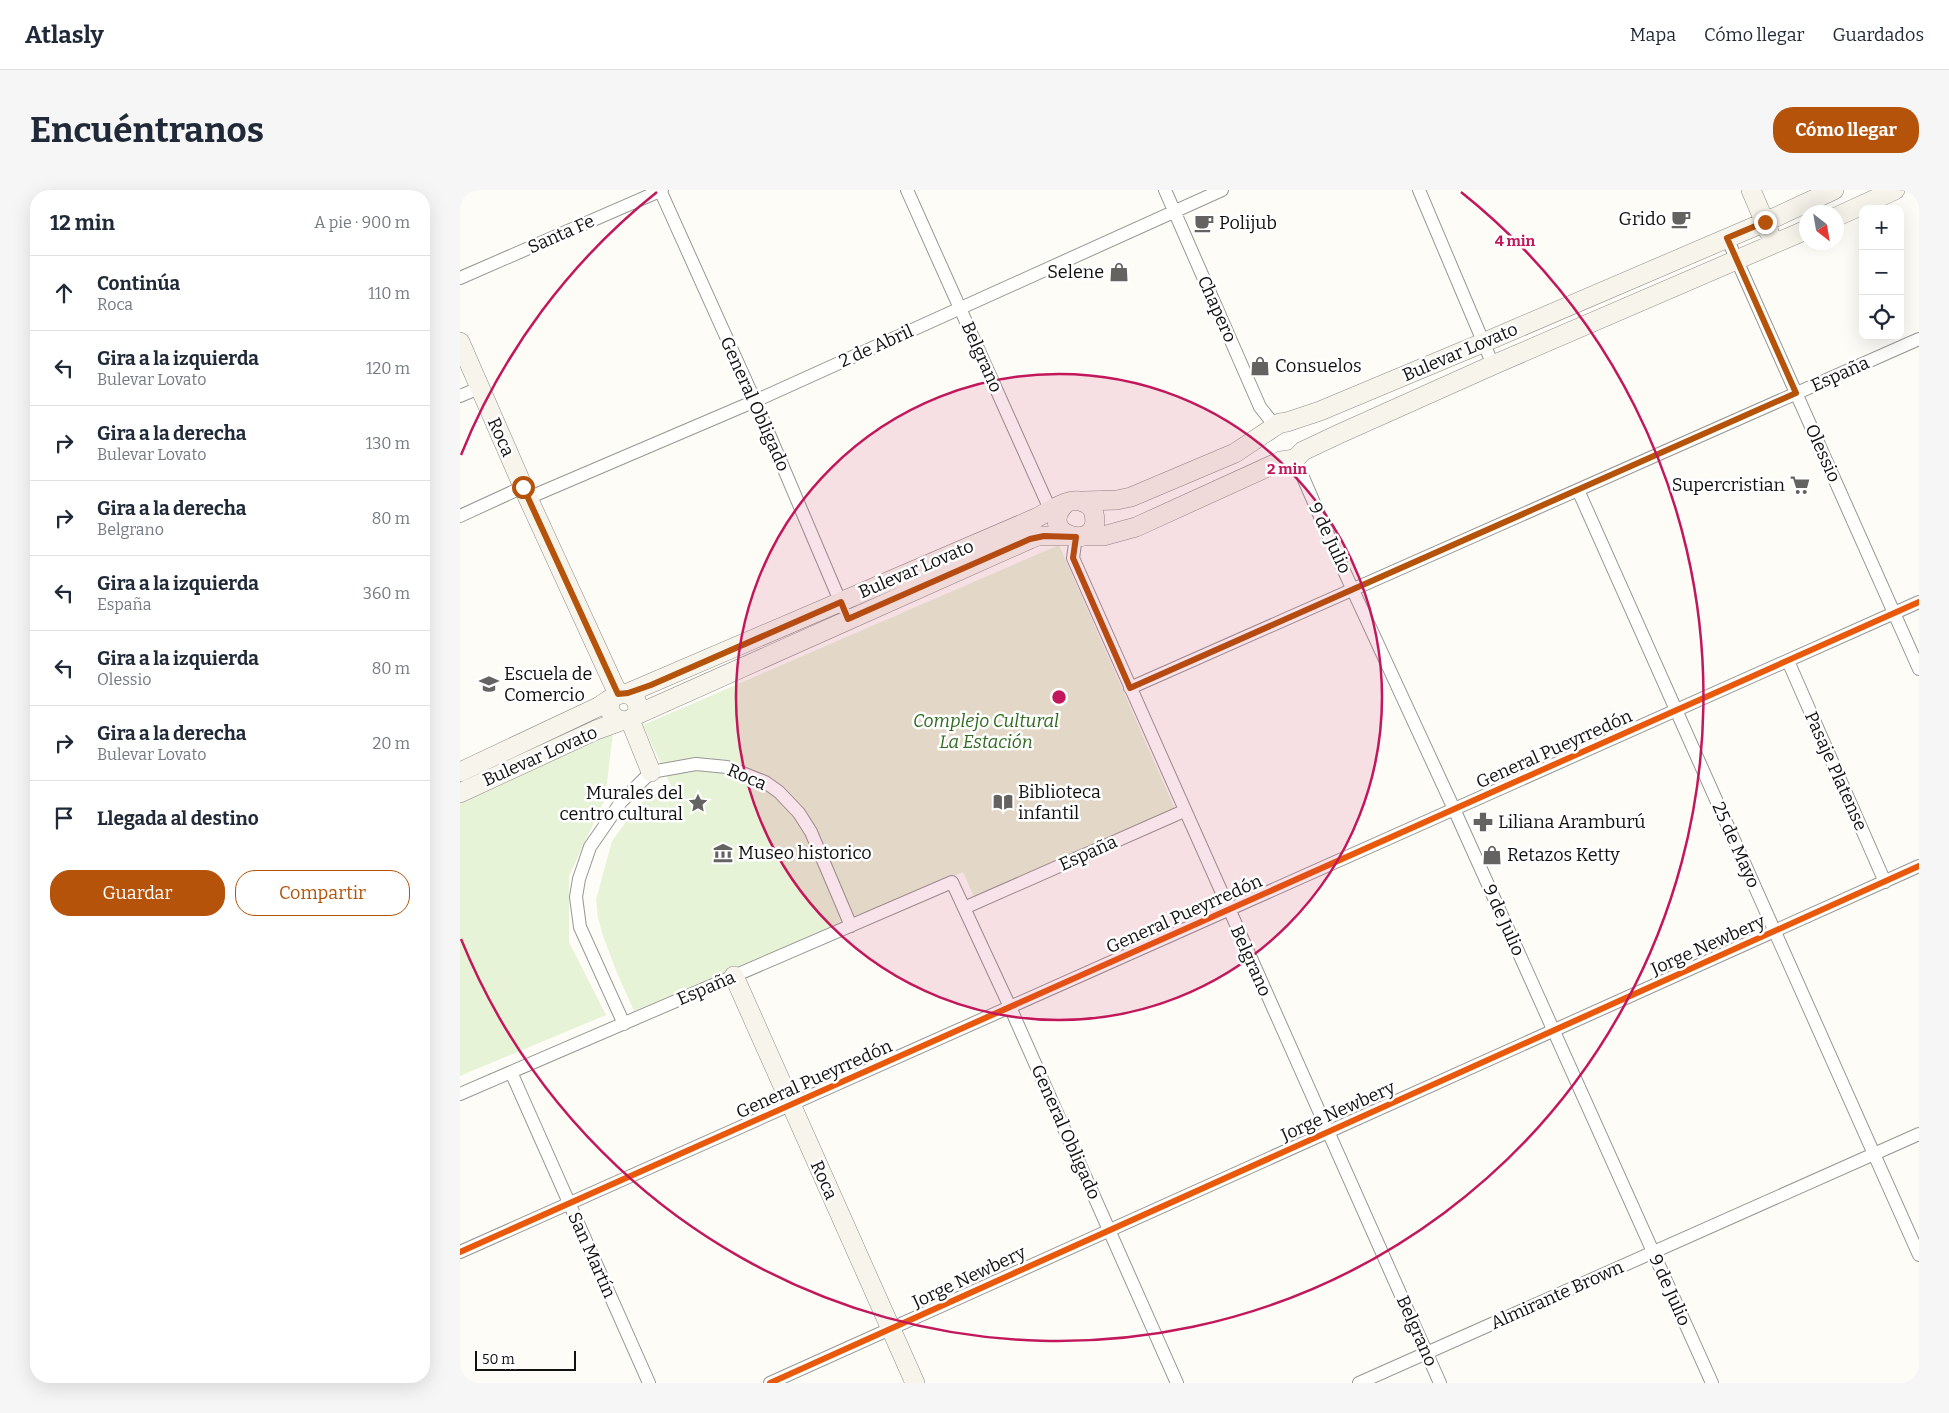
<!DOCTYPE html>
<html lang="es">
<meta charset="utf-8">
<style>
body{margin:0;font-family:Bitter,serif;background:#f6f6f7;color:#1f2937}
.controls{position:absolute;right:15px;top:15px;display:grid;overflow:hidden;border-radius:10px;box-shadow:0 5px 20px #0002}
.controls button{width:45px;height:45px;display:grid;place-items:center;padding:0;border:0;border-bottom:1px solid #e0e1e3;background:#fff;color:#1f2937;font:25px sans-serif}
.compass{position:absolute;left:1339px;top:15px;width:45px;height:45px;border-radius:50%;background:#fff;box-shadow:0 5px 20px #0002;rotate:149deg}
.scale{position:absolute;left:15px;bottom:12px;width:101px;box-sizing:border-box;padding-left:5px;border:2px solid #111;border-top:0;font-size:14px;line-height:18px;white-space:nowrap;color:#111;-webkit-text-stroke:4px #fff;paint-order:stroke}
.stop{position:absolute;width:15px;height:15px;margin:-11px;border:4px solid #b45309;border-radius:50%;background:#fff}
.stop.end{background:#b45309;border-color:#fff;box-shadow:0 1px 5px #0008}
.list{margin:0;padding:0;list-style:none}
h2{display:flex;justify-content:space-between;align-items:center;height:65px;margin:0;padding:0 20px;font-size:21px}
h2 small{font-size:16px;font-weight:400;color:#747a83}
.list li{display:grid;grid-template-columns:32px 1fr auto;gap:15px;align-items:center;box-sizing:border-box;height:75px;padding:0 20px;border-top:1px solid #e0e1e3}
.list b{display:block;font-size:19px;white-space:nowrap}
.list p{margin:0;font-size:16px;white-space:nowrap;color:#747a83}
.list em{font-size:16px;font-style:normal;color:#747a83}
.actions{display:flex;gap:10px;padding:15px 20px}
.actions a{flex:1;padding:11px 0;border:1px solid #b45309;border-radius:20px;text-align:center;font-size:18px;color:#b45309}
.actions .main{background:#b45309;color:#fff}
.icon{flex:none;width:28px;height:28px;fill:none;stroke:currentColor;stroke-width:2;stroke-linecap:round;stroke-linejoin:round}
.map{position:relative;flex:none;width:1459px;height:1193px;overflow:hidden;border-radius:20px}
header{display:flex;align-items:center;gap:30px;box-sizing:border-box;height:70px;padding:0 25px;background:#fff;border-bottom:1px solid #e0e1e3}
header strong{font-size:24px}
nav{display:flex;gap:28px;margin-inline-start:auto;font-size:18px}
.intro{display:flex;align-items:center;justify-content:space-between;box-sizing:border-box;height:120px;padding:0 30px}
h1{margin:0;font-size:35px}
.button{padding:12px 22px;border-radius:20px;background:#b45309;color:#fff;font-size:18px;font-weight:700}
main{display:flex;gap:30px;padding:0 30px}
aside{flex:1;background:#fff;border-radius:20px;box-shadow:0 5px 20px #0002}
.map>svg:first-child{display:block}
.green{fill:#e7f3d7}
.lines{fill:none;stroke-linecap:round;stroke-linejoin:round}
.street-casing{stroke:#979795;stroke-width:14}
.secondary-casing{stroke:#8e8d8b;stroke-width:20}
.street{stroke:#fffffe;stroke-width:12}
.secondary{stroke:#f6f4eb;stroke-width:19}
.cycleway-casing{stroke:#fff;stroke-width:9}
.cycleway{stroke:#e8590c;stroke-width:6}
.route{stroke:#b45309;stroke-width:6}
.ring{fill:none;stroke:#c2185b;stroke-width:2.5}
.labels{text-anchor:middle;stroke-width:5;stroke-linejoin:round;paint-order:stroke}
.poi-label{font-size:18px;fill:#111;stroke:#fff;text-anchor:start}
.street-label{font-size:18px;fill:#111;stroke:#fff}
.park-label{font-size:18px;font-style:italic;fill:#2f6b1f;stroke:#fff}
.centre{fill:#c2185b;stroke:#fff;stroke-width:2.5}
.ring-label{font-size:15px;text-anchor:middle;font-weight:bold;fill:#c2185b;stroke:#fff;stroke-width:5;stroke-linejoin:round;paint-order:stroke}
</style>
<header>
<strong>Atlasly</strong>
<nav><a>Mapa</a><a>Cómo llegar</a><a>Guardados</a></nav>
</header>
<div class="intro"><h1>Encuéntranos</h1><a class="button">Cómo llegar</a></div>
<main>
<aside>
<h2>12 min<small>A pie · 900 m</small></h2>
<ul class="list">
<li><svg class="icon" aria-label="ahead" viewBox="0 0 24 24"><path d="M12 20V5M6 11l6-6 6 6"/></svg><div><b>Continúa</b><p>Roca</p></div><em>110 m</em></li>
<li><svg class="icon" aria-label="left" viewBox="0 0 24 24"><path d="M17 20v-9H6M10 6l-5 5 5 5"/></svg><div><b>Gira a la izquierda</b><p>Bulevar Lovato</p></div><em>120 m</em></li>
<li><svg class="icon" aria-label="right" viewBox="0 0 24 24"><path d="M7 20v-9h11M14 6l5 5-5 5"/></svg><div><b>Gira a la derecha</b><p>Bulevar Lovato</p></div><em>130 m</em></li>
<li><svg class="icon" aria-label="right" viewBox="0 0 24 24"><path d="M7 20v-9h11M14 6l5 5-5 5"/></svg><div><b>Gira a la derecha</b><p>Belgrano</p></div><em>80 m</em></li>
<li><svg class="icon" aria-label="left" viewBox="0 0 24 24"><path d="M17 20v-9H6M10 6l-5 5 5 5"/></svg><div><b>Gira a la izquierda</b><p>España</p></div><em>360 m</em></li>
<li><svg class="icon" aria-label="left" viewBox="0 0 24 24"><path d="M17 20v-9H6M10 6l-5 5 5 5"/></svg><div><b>Gira a la izquierda</b><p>Olessio</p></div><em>80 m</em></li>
<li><svg class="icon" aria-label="right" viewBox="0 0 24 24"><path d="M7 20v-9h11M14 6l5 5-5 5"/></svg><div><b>Gira a la derecha</b><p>Bulevar Lovato</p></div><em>20 m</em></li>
<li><svg class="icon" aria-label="arrive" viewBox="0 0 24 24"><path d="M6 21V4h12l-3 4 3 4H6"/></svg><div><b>Llegada al destino</b></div></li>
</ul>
<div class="actions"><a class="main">Guardar</a><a>Compartir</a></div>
</aside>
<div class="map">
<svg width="1459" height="1193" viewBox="0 0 1459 1193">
<rect width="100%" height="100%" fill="#fdfcf7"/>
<!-- green -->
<path class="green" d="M599,355L715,619L514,707L503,682L174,821L157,783L143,746L138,728L136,710L152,651L179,614L211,596L183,535Z
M153,543L145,609L109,686V752L146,825L0,886V613Z"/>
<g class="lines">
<defs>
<path id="street" d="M200,0L295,211L383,418
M447,0L593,326
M705,0L800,217L815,236
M959,0L1033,175
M1267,48L1459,479
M0,88L202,0
M0,206L19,198
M835,269L879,370L994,619L1252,1193
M1118,300L1459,1065
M68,308L295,211L762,0
M0,326L63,297
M616,347L613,368L980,1193
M1328,471L1425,692
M670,498L1459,149
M504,718L724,621
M164,834L120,737L116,707L119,689L130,657L161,612L191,582L236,574L267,577L305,592L319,602L339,623L351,642L391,736
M51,882L189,1193
M0,904L492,692L550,817L717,1193
M0,1062L1459,412
M310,1193L1459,676
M899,1193L1459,944"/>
<path id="secondary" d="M1291,0L1309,42
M1376,27L1435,0
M0,152L68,308L158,504
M624,311L657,310L671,307L775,263L820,233L827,232L860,221L1025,152L1305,32L1374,0
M622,346H643L676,337L821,271L835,269L843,261L879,244L1033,175L1346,40
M168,503L576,328C594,319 618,299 633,320C647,365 572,346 606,313
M176,525L570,349L578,346H610
M170,530L191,582
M0,582L138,517C147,512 156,502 168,503L176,510C180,520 177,528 166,531C153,530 147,522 151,510
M0,603L136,540L161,531
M274,786L455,1193"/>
</defs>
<!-- street casing -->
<use href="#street" class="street-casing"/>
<!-- secondary casing -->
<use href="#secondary" class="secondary-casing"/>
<!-- street -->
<use href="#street" class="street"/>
<!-- secondary -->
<use href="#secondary" class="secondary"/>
<defs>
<path id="cycleway" d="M0,1062L1459,412
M310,1193L1459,676"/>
</defs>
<!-- cycleway casing -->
<use href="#cycleway" class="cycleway-casing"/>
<!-- cycleway -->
<use href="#cycleway" class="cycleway"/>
</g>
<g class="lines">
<!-- route -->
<path class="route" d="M63,297L158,504L168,503L191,495L381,412L388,429L570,349L584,346L616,347L613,368L670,498L1336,203L1267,48L1305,32"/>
</g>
<!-- distance rings -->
<circle cx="599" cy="507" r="323" fill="#c2185b" fill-opacity=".12"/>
<g class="ring">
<circle cx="599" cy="507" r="323"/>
<path d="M1 265A645 645 0 0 1 197 2M1001 2A645 645 0 1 1 1 749"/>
</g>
<!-- icons -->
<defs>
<symbol id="cafe-bare" viewBox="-9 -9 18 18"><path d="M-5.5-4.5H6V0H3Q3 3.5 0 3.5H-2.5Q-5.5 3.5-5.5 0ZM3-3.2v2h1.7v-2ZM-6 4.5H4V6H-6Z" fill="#646362" stroke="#fff" stroke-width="2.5" paint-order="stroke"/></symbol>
<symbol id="shop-bare" viewBox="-9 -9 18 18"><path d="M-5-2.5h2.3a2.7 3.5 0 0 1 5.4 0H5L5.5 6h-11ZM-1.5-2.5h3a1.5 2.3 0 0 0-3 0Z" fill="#646362" stroke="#fff" stroke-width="2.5" paint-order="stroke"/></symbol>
<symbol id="supermarket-bare" viewBox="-9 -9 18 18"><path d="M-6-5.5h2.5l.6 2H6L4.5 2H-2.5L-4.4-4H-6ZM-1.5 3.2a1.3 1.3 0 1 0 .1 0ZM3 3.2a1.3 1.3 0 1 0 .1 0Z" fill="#646362" stroke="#fff" stroke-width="2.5" paint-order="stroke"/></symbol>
<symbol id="school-bare" viewBox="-9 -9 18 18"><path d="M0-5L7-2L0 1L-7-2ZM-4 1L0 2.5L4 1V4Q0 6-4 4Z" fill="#646362" stroke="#fff" stroke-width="2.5" paint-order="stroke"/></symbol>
<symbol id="library-bare" viewBox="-9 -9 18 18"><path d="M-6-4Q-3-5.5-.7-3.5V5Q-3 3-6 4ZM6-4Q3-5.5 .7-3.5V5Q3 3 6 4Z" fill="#646362" stroke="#fff" stroke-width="2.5" paint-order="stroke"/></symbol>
<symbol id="sight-bare" viewBox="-9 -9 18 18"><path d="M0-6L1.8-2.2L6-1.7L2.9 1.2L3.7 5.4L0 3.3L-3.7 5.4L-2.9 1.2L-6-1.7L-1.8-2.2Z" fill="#646362" stroke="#fff" stroke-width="2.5" paint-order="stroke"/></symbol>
<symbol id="pharmacy-bare" viewBox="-9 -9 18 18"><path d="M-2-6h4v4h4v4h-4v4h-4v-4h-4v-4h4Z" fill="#646362" stroke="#fff" stroke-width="2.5" paint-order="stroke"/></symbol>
<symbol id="museum-bare" viewBox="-9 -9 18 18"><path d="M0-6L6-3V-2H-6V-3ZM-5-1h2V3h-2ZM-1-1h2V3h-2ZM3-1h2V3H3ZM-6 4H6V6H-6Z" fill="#646362" stroke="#fff" stroke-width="2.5" paint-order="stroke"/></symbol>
</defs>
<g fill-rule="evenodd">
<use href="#cafe-bare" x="1207" y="15" width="28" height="28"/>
<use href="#cafe-bare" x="730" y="19" width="28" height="28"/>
<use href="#shop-bare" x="645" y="68" width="28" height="28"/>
<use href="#shop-bare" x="786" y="162" width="28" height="28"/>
<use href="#supermarket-bare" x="1326" y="281" width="28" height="28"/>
<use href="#school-bare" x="15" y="480" width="28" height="28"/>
<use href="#library-bare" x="529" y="598" width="28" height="28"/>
<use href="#sight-bare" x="224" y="599" width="28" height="28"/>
<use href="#pharmacy-bare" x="1009" y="618" width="28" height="28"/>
<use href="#museum-bare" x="249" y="649" width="28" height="28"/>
<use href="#shop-bare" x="1018" y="651" width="28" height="28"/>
</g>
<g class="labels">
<!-- poi labels -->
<g class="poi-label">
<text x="1206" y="35" text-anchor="end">Grido</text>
<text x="759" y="39">Polijub</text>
<text x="644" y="88" text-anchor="end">Selene</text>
<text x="815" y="182">Consuelos</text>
<text x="1325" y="301" text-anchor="end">Supercristian</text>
<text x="44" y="490">Escuela de<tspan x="44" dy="21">Comercio</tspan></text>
<text x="558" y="608">Biblioteca<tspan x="558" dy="21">infantil</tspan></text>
<text x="223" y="609" text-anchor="end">Murales del<tspan x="223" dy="21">centro cultural</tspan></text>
<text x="1038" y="638">Liliana Aramburú</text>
<text x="278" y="669">Museo historico</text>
<text x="1047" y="671">Retazos Ketty</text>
</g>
<!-- street labels -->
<g class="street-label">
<text transform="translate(101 44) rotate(-24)" y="6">Santa Fe</text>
<text transform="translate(757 119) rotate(66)" y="6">Chapero</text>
<text transform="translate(416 156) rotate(-24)" y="6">2 de Abril</text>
<text transform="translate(1000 162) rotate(-23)" y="6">Bulevar Lovato</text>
<text transform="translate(522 167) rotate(66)" y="6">Belgrano</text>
<text transform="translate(1380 184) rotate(-24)" y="6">España</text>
<text transform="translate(295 214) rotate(66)" y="6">General Obligado</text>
<text transform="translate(41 247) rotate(66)" y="6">Roca</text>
<text transform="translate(1363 263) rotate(66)" y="6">Olessio</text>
<text transform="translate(870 348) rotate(65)" y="6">9 de Julio</text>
<text transform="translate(456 379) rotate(-23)" y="6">Bulevar Lovato</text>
<text transform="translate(1094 559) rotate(-24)" y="6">General Pueyrredón</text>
<text transform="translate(80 566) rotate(-24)" y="6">Bulevar Lovato</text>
<text transform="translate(1376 581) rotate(66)" y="6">Pasaje Platense</text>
<text transform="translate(287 587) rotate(23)" y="6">Roca</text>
<text transform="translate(1276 655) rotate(66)" y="6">25 de Mayo</text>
<text transform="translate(628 663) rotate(-24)" y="6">España</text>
<text transform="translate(724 724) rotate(-24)" y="6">General Pueyrredón</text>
<text transform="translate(1044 730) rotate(66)" y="6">9 de Julio</text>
<text transform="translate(1248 755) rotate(-24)" y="6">Jorge Newbery</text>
<text transform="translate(791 771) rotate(66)" y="6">Belgrano</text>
<text transform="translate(246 798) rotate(-23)" y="6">España</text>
<text transform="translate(354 889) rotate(-24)" y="6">General Pueyrredón</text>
<text transform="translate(878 921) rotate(-24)" y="6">Jorge Newbery</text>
<text transform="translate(606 942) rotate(66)" y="6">General Obligado</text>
<text transform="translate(364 990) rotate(66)" y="6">Roca</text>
<text transform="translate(132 1065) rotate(66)" y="6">San Martín</text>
<text transform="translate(509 1087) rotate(-25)" y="6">Jorge Newbery</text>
<text transform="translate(1210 1100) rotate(66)" y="6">9 de Julio</text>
<text transform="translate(1097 1105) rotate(-24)" y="6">Almirante Brown</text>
<text transform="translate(957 1141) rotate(66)" y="6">Belgrano</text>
</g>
<!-- park labels -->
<g class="park-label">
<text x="526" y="537">Complejo Cultural<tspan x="526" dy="21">La Estación</tspan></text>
</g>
</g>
<circle cx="599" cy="507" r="8" class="centre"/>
<g class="ring-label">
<text x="1055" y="56">4 min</text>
<text x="827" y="284">2 min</text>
</g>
</svg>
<div class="controls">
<button>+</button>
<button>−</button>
<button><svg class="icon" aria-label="locate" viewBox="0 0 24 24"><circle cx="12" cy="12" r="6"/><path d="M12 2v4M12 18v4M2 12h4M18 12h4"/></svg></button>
</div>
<svg class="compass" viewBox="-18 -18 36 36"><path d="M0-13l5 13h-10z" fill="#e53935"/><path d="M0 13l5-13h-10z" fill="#747a83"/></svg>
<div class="scale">50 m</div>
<div class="stop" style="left:63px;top:297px"></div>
<div class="stop end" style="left:1305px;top:32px"></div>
</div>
</main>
